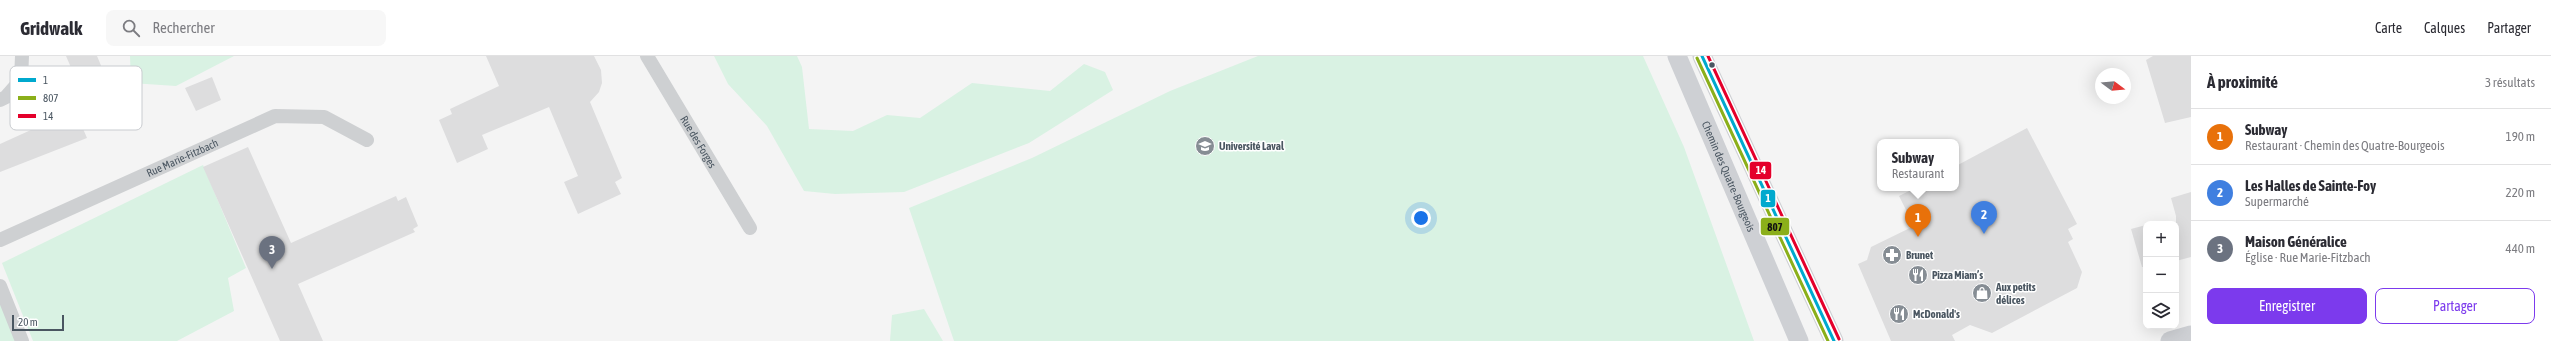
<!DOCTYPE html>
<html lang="fr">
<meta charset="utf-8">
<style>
body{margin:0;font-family:"Asap Condensed",sans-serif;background:#f7f7f7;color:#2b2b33}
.controls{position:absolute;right:12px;bottom:12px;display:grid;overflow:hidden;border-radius:8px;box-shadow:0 4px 16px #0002}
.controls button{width:36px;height:36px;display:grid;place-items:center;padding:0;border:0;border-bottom:1px solid #e1e1e2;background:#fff;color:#2b2b33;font:20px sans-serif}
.compass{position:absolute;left:2095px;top:12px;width:36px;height:36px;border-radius:50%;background:#fff;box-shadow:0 4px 16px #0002;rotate:106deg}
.scale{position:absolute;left:12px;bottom:10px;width:52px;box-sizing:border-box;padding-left:4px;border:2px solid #4a5661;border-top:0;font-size:11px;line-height:14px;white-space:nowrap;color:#4a5661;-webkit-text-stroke:3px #fff;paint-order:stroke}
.you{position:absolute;left:1421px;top:162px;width:14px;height:14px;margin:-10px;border:3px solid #fff;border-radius:50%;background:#1a73e8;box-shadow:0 0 0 6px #1a73e833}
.badge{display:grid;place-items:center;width:26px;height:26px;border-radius:50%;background:#7c3aed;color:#fff;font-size:13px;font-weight:700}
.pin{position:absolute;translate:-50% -33px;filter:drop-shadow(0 1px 2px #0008)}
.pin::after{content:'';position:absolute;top:21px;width:14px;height:12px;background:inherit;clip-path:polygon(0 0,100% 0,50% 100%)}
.popup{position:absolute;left:1877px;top:83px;width:82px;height:52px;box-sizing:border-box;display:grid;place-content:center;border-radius:8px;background:#fff;filter:drop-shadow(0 1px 3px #0005);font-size:13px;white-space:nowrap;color:#7c7c81}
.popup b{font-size:15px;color:#2b2b33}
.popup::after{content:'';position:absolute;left:50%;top:100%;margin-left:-8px;border:8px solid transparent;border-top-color:#fff}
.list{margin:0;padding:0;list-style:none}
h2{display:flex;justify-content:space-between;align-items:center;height:52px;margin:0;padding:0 16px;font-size:17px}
h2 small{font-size:13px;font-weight:400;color:#7c7c81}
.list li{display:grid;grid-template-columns:26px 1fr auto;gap:12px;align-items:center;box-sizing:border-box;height:56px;padding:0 16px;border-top:1px solid #e1e1e2}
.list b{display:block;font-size:15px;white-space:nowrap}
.list p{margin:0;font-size:13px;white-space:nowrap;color:#7c7c81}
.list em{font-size:13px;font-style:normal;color:#7c7c81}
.actions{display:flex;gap:8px;padding:12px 16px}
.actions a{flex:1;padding:9px 0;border:1px solid #7c3aed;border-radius:8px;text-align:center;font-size:14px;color:#7c3aed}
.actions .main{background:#7c3aed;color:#fff}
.icon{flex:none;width:22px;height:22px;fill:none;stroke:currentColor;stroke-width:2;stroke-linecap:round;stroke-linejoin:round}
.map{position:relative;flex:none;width:2191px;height:285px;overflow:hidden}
header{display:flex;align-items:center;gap:24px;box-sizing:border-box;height:56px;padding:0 20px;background:#fff;border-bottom:1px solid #e1e1e2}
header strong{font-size:19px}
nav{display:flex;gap:22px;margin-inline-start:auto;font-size:14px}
.search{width:280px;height:36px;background:#f7f7f7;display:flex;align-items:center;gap:10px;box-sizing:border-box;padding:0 14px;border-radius:8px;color:#7c7c81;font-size:15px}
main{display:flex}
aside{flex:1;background:#fff}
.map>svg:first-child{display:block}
.green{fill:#d9f2e3}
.building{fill:#ddddde}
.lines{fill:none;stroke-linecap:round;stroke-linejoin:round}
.minor{stroke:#ced0d2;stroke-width:14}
.secondary{stroke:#ced0d4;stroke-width:19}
.bus-1-casing{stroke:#fff;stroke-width:6}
.bus-2-casing{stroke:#fff;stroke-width:6}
.bus-3-casing{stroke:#fff;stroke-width:6}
.bus-1{stroke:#00a9ce;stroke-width:3}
.bus-2{stroke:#8baf1a;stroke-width:3}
.bus-3{stroke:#e4002b;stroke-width:3}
.bus-dot{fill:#4a5661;stroke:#fff;stroke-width:1.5}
.labels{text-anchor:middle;stroke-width:3;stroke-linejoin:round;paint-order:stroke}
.street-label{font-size:11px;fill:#4a5661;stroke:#fff}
.poi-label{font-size:11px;font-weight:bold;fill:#4a5661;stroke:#fff;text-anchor:start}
.key{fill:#fff;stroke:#c9ccd0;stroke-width:1}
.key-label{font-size:11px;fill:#4a5661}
.line-badge{stroke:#fff;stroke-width:1.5}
.badge-label{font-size:11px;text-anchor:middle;font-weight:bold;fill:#fff}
.pale-badge-label{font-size:11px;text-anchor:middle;font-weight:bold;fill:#111}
</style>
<header>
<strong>Gridwalk</strong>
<div class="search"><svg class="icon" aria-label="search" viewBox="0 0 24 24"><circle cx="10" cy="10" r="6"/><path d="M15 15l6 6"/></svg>Rechercher</div>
<nav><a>Carte</a><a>Calques</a><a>Partager</a></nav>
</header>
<main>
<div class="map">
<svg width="2191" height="285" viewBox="0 0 2191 285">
<rect width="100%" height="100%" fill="#f4f4f4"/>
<!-- green -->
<path class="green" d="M130,0H234L176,30L131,27Z
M714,0H797L802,11L809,73L853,75L887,59L920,62L972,27L1050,35L1084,8L1105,16L1113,34L1029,87L904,136L835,138L804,135L767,70L728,28Z
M1258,0H1643L1684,91L1754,285H954L909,152L1032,102L1170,35Z
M203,109L246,212L228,222L234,255L177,285H33L2,207Z
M0,230L22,285H0Z
M924,253L943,285H890L892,259Z"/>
<!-- building -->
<path class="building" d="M66,0H97L105,19L79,30Z
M486,0H594L601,14L602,27L599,36L590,46L622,122L615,126L621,138L578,158L564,126L578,120L549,51L482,79L488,93L457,107L439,64L452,58L450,53L499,30Z
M2153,0H2191V61L2165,67L2146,4Z
M212,21L221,44L196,55L185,32Z
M75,54L87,82L0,116V88Z
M2027,72L2077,168L2068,173L2073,183L2068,186L2082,216L2077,232L1992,277L1970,269L1952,279L1955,285H1891L1858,208L1867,204L1871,191L1914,170L1899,140L1915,132H1956V110Z
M248,91L291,187L396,140L398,145L406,141L418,170L413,173L415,176L298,228L323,285H280L203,111Z
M2191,136V201L2176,205V160L2171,142Z
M2146,169V211H2142L2131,173Z"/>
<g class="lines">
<!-- minor -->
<g class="minor">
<path id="s1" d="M647,0L750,172"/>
<path d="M0,44L6,41L21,24L22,0"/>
<path id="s2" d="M0,184L275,60L324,61L367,84"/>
<path d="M0,230L22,285"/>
</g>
<!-- secondary -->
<g class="secondary">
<path id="s3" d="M1677,0L1799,285"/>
<path d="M1702,0L1834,285"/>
<path d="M2170,285L2191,279"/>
</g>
<defs>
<path id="bus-1" d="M1702,0L1834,285"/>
<path id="bus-2" d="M1697,2L1828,285"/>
<path id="bus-3" d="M1708,0L1839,283"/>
</defs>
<!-- bus-1 casing -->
<use href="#bus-1" class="bus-1-casing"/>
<!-- bus-2 casing -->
<use href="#bus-2" class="bus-2-casing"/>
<!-- bus-3 casing -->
<use href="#bus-3" class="bus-3-casing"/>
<!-- bus-1 -->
<use href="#bus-1" class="bus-1"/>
<!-- bus-2 -->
<use href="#bus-2" class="bus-2"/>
<!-- bus-3 -->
<use href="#bus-3" class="bus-3"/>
</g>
<!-- icons -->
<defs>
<symbol id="university-disc" viewBox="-11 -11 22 22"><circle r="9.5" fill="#868d94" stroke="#fff"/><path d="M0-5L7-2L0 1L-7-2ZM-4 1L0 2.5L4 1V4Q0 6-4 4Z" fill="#fff"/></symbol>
<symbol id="pharmacy-disc" viewBox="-11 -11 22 22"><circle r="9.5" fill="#868d94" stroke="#fff"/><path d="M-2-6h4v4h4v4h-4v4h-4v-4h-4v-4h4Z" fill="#fff"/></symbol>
<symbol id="restaurant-disc" viewBox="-11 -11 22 22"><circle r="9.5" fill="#868d94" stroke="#fff"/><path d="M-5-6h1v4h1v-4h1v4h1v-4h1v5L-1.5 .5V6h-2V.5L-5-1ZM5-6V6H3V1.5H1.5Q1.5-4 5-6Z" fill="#fff"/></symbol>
<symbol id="shop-disc" viewBox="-11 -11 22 22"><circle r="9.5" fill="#868d94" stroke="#fff"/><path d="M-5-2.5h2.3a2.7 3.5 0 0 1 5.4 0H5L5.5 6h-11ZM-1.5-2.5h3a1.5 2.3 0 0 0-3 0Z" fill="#fff"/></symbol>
</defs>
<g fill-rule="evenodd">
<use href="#university-disc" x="1194" y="79" width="22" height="22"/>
<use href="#pharmacy-disc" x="1881" y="188" width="22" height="22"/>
<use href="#restaurant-disc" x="1907" y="208" width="22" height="22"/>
<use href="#shop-disc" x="1971" y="226" width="22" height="22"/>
<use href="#restaurant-disc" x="1888" y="247" width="22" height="22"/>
</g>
<!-- markers -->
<circle class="bus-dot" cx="1712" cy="9" r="3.5"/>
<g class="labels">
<!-- street labels -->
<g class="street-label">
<text dy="4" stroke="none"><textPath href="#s1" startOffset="100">Rue des Forges</textPath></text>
<text dy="4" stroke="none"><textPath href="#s2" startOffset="200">Rue Marie-Fitzbach</textPath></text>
<text dy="4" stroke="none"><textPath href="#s3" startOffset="131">Chemin des Quatre-Bourgeois</textPath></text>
</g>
<!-- poi labels -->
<g class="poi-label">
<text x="1219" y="94">Université Laval</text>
<text x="1906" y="203">Brunet</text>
<text x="1932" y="223">Pizza Miam’s</text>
<text x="1996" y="235">Aux petits<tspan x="1996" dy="13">délices</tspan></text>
<text x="1913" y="262">McDonald's</text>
</g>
</g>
<!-- legend -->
<rect x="10" y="10" width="132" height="64" rx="6" class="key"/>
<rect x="18" y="22" width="18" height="4" fill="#00a9ce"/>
<rect x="18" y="40" width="18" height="4" fill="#8baf1a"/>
<rect x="18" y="58" width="18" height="4" fill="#e4002b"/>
<g class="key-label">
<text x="43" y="28">1</text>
<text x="43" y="46">807</text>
<text x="43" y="64">14</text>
</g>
<g class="line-badge">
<rect x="1749" y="105" width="23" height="19" rx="4" fill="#e4002b"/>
<rect x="1760" y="133" width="16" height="19" rx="4" fill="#00a9ce"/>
<rect x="1760" y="161" width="30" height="19" rx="4" fill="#8baf1a"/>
</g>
<g class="badge-label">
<text x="1761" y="118">14</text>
<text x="1768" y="146">1</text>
</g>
<g class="pale-badge-label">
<text x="1775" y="175">807</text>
</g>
</svg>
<div class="controls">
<button>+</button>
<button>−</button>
<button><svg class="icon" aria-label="layers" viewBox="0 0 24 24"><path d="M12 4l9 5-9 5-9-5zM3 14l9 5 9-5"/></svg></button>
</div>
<svg class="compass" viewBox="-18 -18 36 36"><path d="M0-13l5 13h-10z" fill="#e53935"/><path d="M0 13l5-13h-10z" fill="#7c7c81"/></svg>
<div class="scale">20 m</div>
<div class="you"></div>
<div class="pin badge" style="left:1918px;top:181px;background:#e8710a">1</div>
<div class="popup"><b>Subway</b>Restaurant</div>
<div class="pin badge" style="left:1984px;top:178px;background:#3f7fe0">2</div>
<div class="pin badge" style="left:272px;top:213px;background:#6b7280">3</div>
</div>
<aside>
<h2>À proximité<small>3 résultats</small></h2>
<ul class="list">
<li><span class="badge" style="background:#e8710a">1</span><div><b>Subway</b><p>Restaurant · Chemin des Quatre-Bourgeois</p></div><em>190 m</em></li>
<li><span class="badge" style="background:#3f7fe0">2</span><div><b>Les Halles de Sainte-Foy</b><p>Supermarché</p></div><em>220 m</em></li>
<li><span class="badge" style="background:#6b7280">3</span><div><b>Maison Généralice</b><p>Église · Rue Marie-Fitzbach</p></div><em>440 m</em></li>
</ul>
<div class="actions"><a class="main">Enregistrer</a><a>Partager</a></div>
</aside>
</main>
